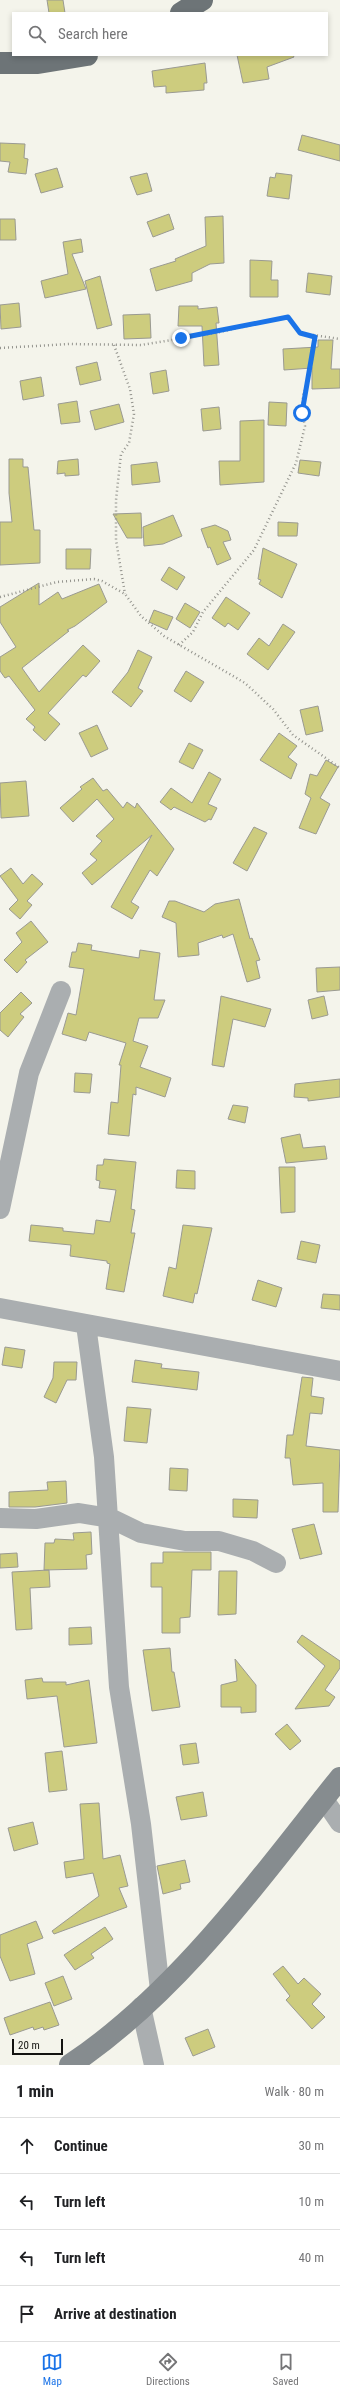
<!DOCTYPE html>
<meta charset="utf-8">
<style>
body{margin:0;font-family:"Roboto Condensed",sans-serif;background:#f2f2f2;color:#202124}
.scale{position:absolute;left:12px;bottom:10px;width:51px;box-sizing:border-box;padding-left:4px;border:2px solid #131310;border-top:0;font-size:11px;line-height:14px;white-space:nowrap;color:#131310;-webkit-text-stroke:3px #f4f4eb;paint-order:stroke}
.stop{position:absolute;width:12px;height:12px;margin:-9px;border:3px solid #1a73e8;border-radius:50%;background:#fff}
.stop.end{background:#1a73e8;border-color:#fff;box-shadow:0 1px 4px #0008}
.list{margin:0;padding:0;list-style:none}
h2{display:flex;justify-content:space-between;align-items:center;height:52px;margin:0;padding:0 16px;font-size:17px}
h2 small{font-size:13px;font-weight:400;color:#757577}
.list li{display:grid;grid-template-columns:26px 1fr auto;gap:12px;align-items:center;box-sizing:border-box;height:56px;padding:0 16px;border-top:1px solid #e0e0e0}
.list b{display:block;font-size:15px;white-space:nowrap}
.list em{font-size:13px;font-style:normal;color:#757577}
.icon{flex:none;width:22px;height:22px;fill:none;stroke:currentColor;stroke-width:2;stroke-linecap:round;stroke-linejoin:round}
.map{position:relative;flex:none;width:340px;height:2065px;overflow:hidden}
.search{position:absolute;background:#fff;box-shadow:0 2px 6px #0003;left:12px;right:12px;top:12px;height:44px;display:flex;align-items:center;gap:10px;box-sizing:border-box;padding:0 14px;border-radius:0px;color:#757577;font-size:15px}
.sheet{height:276px;background:#fff}
nav{display:flex;justify-content:space-around;align-items:center;box-sizing:border-box;height:56px;border-top:1px solid #e0e0e0;background:#fff;font-size:11px;color:#757577}
nav a{display:grid;justify-items:center;gap:2px}
nav .on{color:#1a73e8}
.map>svg:first-child{display:block}
.building{fill:#cdcc7e;stroke:#9a9a92}
.lines{fill:none;stroke-linecap:round;stroke-linejoin:round}
.path{stroke:#93938d;stroke-width:2.5;stroke-dasharray:1 3;stroke-linecap:butt}
.minor{stroke:#aaaeb0;stroke-width:20}
.secondary{stroke:#868c8f;stroke-width:22}
.primary{stroke:#6d7477;stroke-width:22}
.route{stroke:#1a73e8;stroke-width:5}
</style>
<div class="map">
<svg width="340" height="2065" viewBox="0 0 340 2065">
<rect width="100%" height="100%" fill="#f4f4eb"/>
<!-- building -->
<path class="building" d="M47,0H63L65,13H49Z
M237,55H293L294,57L267,67L269,79L243,83Z
M205,63L207,83H204V90L166,93V86L154,87L152,71Z
M302,135L340,145V161L298,150Z
M0,143L25,144L24,158L28,159L26,174L8,172L10,162L0,161Z
M57,168L63,187L41,193L35,174Z
M147,173L152,191L137,195L130,177Z
M276,173L292,175L289,199L267,196L270,177L275,178Z
M169,214L174,229L153,237L147,222Z
M223,216L224,263L210,264L192,273V281L156,291L150,269L176,261L175,259L206,246L205,217Z
M0,219H15L16,240H0Z
M81,239L83,252L72,254L86,289L45,298L41,281L68,274L63,242Z
M250,260L272,261L271,280H278V297H250Z
M308,273L332,276L330,295L306,292Z
M100,276L112,325L97,329L85,281Z
M19,303L21,327L1,329L0,305Z
M179,306H198V309L217,307L219,323H216L219,365L204,366L202,326H178Z
M150,314L151,338L124,339L123,315Z
M318,340H333L331,369H340V388L312,389V368L284,370L283,349L318,347Z
M97,362L101,380L80,385L76,367Z
M166,370L169,391L153,394L150,373Z
M41,377L44,396L23,400L20,381Z
M77,401L80,422L61,424L58,404Z
M269,402L287,403L286,426L268,425Z
M119,404L124,422L95,430L90,411Z
M219,407L221,429L203,431L201,409Z
M264,420V482L220,485L219,461H240V421Z
M9,459H23V467H28L34,530H40V563L0,565V522H12L9,493Z
M78,459L79,475L65,476V473L57,474L58,461Z
M300,460L321,462L319,476L298,473Z
M157,462L160,482L132,485L131,465Z
M141,513L142,538H127L113,514Z
M173,515L182,536L163,544L144,546L143,527Z
M278,522L298,523L297,536H278Z
M215,525L228,531L231,540L223,542L231,559L217,565L210,547L208,548L201,529Z
M263,548L297,564L282,598L259,584L261,580L258,579Z
M66,549H91L90,569H66Z
M169,567L185,577L177,590L161,580Z
M39,583V605L58,592L62,599L99,584L107,602L75,626L67,630L69,631L22,668L39,692L83,645L100,661L86,677L83,675L48,713L60,724L45,741L33,730L35,727L26,719L35,710L9,676L5,678L0,671V657L16,647L0,622V607Z
M226,597L250,613L238,630L228,623L225,627L212,618Z
M185,603L200,612L190,628L176,619Z
M154,610L173,617L167,630L149,622Z
M283,624L295,632L268,670L247,654L259,638L269,646Z
M138,650L152,657L138,688L143,691L131,707L112,692L128,672Z
M186,671L204,682L191,702L174,691Z
M318,706L323,731L306,735L300,710Z
M97,725L108,749L91,757L79,733Z
M279,733L297,746L288,757L297,764L291,779L260,760Z
M189,743L203,750L193,769L179,762Z
M326,760L338,767L320,798L330,804L316,834L299,828L311,798L305,794L310,774L317,776Z
M209,772L221,779L208,804L217,808L211,820L209,819L205,822L174,807L171,810L160,802L171,788L192,803Z
M93,778L103,791L107,789L123,808L127,802L135,808L137,803L174,849L157,876L150,870L131,902L139,907L132,919L111,907L152,835L92,885L82,873L97,860L90,854L102,841L96,836L114,819L97,799L73,822L60,808L82,789L80,787Z
M26,781L29,816L1,818L0,783Z
M254,827L267,833L247,871L233,863Z
M11,868L23,884L32,874L43,884L27,901L32,905L20,919L9,909L18,900L0,876Z
M239,899L250,939L252,938L260,960L256,961L260,978L247,982L233,934L223,938L222,935L198,943L199,955L178,957L176,923L162,917L169,901H175L204,912L215,904Z
M31,921L48,942L25,960L27,962L17,973L4,960L22,942L16,933Z
M78,943L92,945L91,950L139,958L140,950L160,953L154,1000H165L158,1018H139L133,1041L148,1046L140,1067L171,1078L165,1097L136,1087V1095L133,1094L129,1136L108,1134L111,1102L118,1103L121,1065H119L126,1043L89,1032L86,1041L62,1034L68,1013L76,1015L84,969L69,967L72,952H76Z
M340,967V990L317,992L316,968Z
M21,992L32,1003L20,1014L24,1017L8,1037L0,1030V1013Z
M221,996L271,1009L265,1027L233,1019L224,1067L212,1065Z
M324,996L328,1015L312,1019L308,1000Z
M75,1073L92,1074L90,1093L74,1092Z
M340,1079V1097L308,1101V1098L294,1097L295,1084Z
M233,1105L248,1107L245,1123L228,1119Z
M300,1134L303,1148L325,1146L327,1159L286,1163L281,1138Z
M104,1159L136,1162L131,1209L135,1210L131,1233H135L124,1292L106,1289L110,1264L107,1263V1261L70,1256L71,1245L29,1241L31,1225L63,1228V1231L94,1234L96,1220L110,1222L116,1190L99,1188L100,1181L96,1180L97,1165H103Z
M279,1167H295V1212L281,1213Z
M177,1170L195,1171V1189L176,1188Z
M183,1225L212,1228L197,1294L195,1293L193,1303L163,1296L169,1267L176,1269Z
M301,1241L320,1245L316,1263L297,1259Z
M258,1280L282,1288L276,1307L252,1300Z
M323,1294L340,1295V1310L321,1308Z
M5,1347L25,1350L22,1368L2,1365Z
M135,1360L162,1364L161,1368L199,1372L197,1390L132,1382Z
M54,1362H77L76,1380H67L56,1403L44,1397L53,1378Z
M302,1377L313,1378L311,1396L324,1398L322,1414L310,1413L306,1446L340,1450L338,1512H323V1483L293,1485L290,1458H285L287,1435H293Z
M127,1407L151,1409L147,1443L124,1441Z
M170,1468L188,1469L187,1491L169,1490Z
M66,1481L67,1503L35,1507H9V1492L48,1490L47,1482Z
M233,1499L258,1500L257,1518L233,1517Z
M314,1524L322,1554L300,1559L292,1529Z
M91,1532L92,1554L86,1555L87,1569L44,1570L45,1543H54L55,1539L74,1540L73,1533Z
M163,1552H211V1570H192L190,1617L180,1618V1633H162V1587H151V1563H163Z
M17,1553L18,1567L0,1568V1554Z
M49,1570L50,1587L30,1588L32,1629L16,1630L12,1572Z
M219,1571H237L236,1614L218,1615Z
M91,1627L92,1644L69,1645V1628Z
M302,1635L340,1661V1668L325,1690L335,1697L329,1706L295,1709L325,1666L297,1642Z
M170,1648L172,1672H174L180,1707L152,1711L143,1650Z
M235,1659L256,1685V1712L241,1713V1707H221V1685L237,1681Z
M42,1678L43,1682H66V1685L89,1680L97,1743L64,1747L57,1696L27,1699L25,1680Z
M287,1724L301,1741L290,1750L275,1734Z
M196,1743L199,1763L183,1765L180,1745Z
M62,1751L67,1790L49,1792L45,1753Z
M203,1792L207,1816L181,1820L176,1797Z
M99,1803L103,1859L120,1855L128,1886L119,1888L127,1907L54,1934L52,1931L99,1896L93,1873L66,1878L64,1862L84,1859L80,1804Z
M33,1822L38,1844L14,1851L8,1828Z
M185,1860L190,1882L180,1884L181,1889L163,1894L157,1866Z
M36,1921L43,1938L27,1944L35,1974L10,1981L0,1956V1935Z
M105,1927L113,1939L91,1954L94,1958L75,1970L64,1955Z
M283,1966L298,1984L304,1978L321,1994L312,2004L325,2017L312,2029L286,2000L290,1996L273,1974Z
M63,1976L72,1999L54,2006L45,1983Z
M50,2002L59,2025L44,2030L43,2027L34,2030L33,2027L10,2035L4,2018Z
M208,2029L215,2047L193,2056L185,2038Z"/>
<g class="lines">
<!-- path -->
<path class="path" d="M114,345L130,389L134,414L129,443L121,454L116,500V540L125,594
M0,348L70,344L141,345L215,333L288,317L300,333L340,339
M0,597L57,582L94,579L102,581L125,594L141,616L164,636L245,683L273,709L293,735L340,768
M179,645L193,632L203,612L254,550L296,463L305,426L302,413L303,396L311,368L315,337"/>
<!-- minor -->
<path class="minor" d="M0,1209L29,1073L61,991
M0,1308L340,1371
M86,1325L104,1457L119,1687L141,1824L160,1990
M0,1518L36,1519L79,1513L110,1518L141,1533L185,1541H219L253,1551L276,1563
M323,1798L340,1823
M141,2007L154,2065"/>
<!-- secondary -->
<path class="secondary" d="M70,2065C178,1993 260,1878 340,1778"/>
<!-- primary -->
<path class="primary" d="M181,13L202,0
M0,63H38L87,55"/>
</g>
<g class="lines">
<!-- route -->
<path class="route" d="M181,338L288,317L300,333L315,337L302,413"/>
</g>
</svg>
<div class="scale">20 m</div>
<div class="stop" style="left:302px;top:413px"></div>
<div class="stop end" style="left:181px;top:338px"></div>
<div class="search"><svg class="icon" aria-label="search" viewBox="0 0 24 24"><circle cx="10" cy="10" r="6"/><path d="M15 15l6 6"/></svg>Search here</div>
</div>
<section class="sheet">
<h2>1 min<small>Walk · 80 m</small></h2>
<ul class="list">
<li><svg class="icon" aria-label="ahead" viewBox="0 0 24 24"><path d="M12 20V5M6 11l6-6 6 6"/></svg><div><b>Continue</b></div><em>30 m</em></li>
<li><svg class="icon" aria-label="left" viewBox="0 0 24 24"><path d="M17 20v-9H6M10 6l-5 5 5 5"/></svg><div><b>Turn left</b></div><em>10 m</em></li>
<li><svg class="icon" aria-label="left" viewBox="0 0 24 24"><path d="M17 20v-9H6M10 6l-5 5 5 5"/></svg><div><b>Turn left</b></div><em>40 m</em></li>
<li><svg class="icon" aria-label="arrive" viewBox="0 0 24 24"><path d="M6 21V4h12l-3 4 3 4H6"/></svg><div><b>Arrive at destination</b></div></li>
</ul>
</section>
<nav>
<a class="on"><svg class="icon" aria-label="map" viewBox="0 0 24 24"><path d="M3 6l6-2 6 2 6-2v14l-6 2-6-2-6 2zM9 4v14M15 6v14"/></svg>Map</a>
<a><svg class="icon" aria-label="directions" viewBox="0 0 24 24"><path d="M12 3l9 9-9 9-9-9zM9 14v-3h6M13 9l2 2-2 2"/></svg>Directions</a>
<a><svg class="icon" aria-label="saved" viewBox="0 0 24 24"><path d="M7 4h10v16l-5-4-5 4z"/></svg>Saved</a>
</nav>
